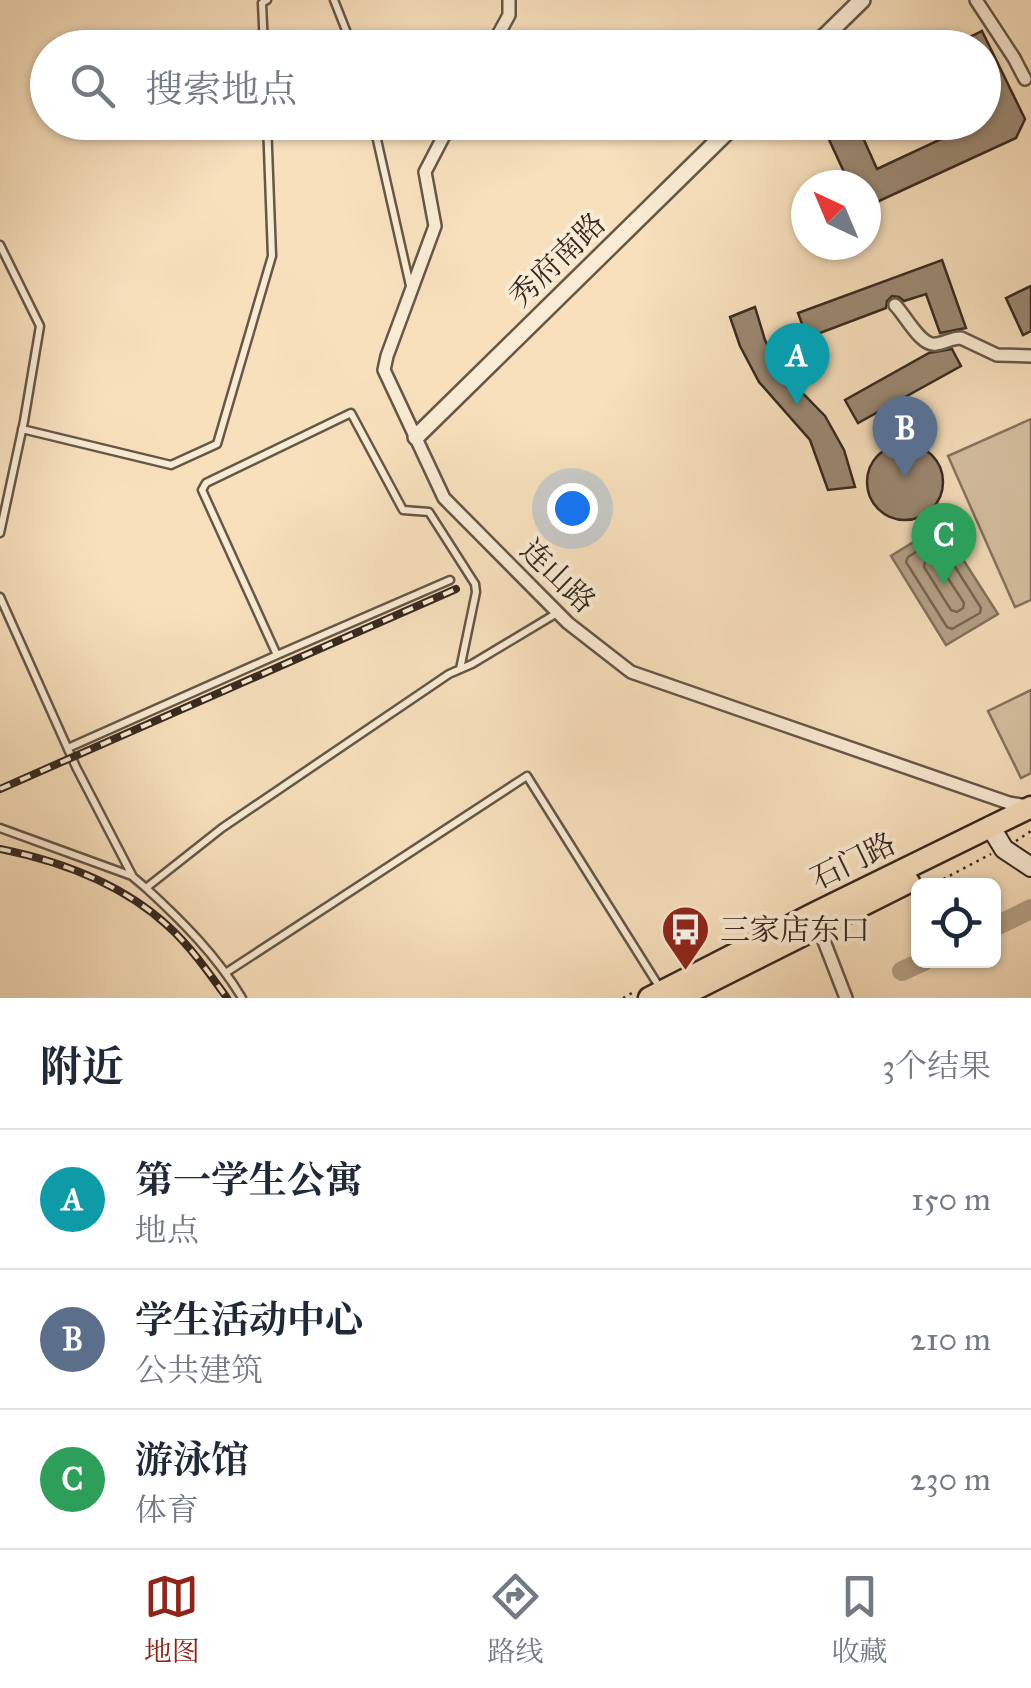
<!DOCTYPE html>
<html lang="zh">
<meta charset="utf-8">
<style>
body{margin:0;font-family:"IM FELL Great Primer","Noto Serif SC",serif;background:#f2f2f3;color:#1f2937}
.controls{position:absolute;right:30px;bottom:30px;display:grid;overflow:hidden;border-radius:15px;box-shadow:0 2px 8px #0004}
.controls button{width:90px;height:90px;display:grid;place-items:center;padding:0;border:0;border-bottom:2px solid #e0e1e3;background:#fff;color:#1f2937;font:50px sans-serif}
.compass{position:absolute;left:791px;top:170px;width:90px;height:90px;border-radius:50%;background:#fff;box-shadow:0 2px 8px #0004;rotate:316deg}
.you{position:absolute;left:572px;top:508px;width:35px;height:35px;margin:-25px;border:8px solid #fff;border-radius:50%;background:#1a73e8;box-shadow:0 0 0 15px #1a73e833}
.badge{display:grid;place-items:center;width:65px;height:65px;border-radius:50%;background:#8f2418;color:#fff;font-size:32px;font-weight:700}
.pin{position:absolute;translate:-50% -82px;filter:drop-shadow(0 2px 5px #0008)}
.pin::after{content:'';position:absolute;top:52px;width:35px;height:30px;background:inherit;clip-path:polygon(0 0,100% 0,50% 100%)}
.list{margin:0;padding:0;list-style:none}
h2{display:flex;justify-content:space-between;align-items:center;height:130px;margin:0;padding:0 40px;font-size:42px}
h2 small{font-size:32px;font-weight:400;color:#747a83}
.list li{display:grid;grid-template-columns:65px 1fr auto;gap:30px;align-items:center;box-sizing:border-box;height:140px;padding:0 40px;border-top:2px solid #e0e1e3}
.list b{display:block;font-size:38px;white-space:nowrap}
.list p{margin:0;font-size:32px;white-space:nowrap;color:#747a83}
.list em{font-size:32px;font-style:normal;color:#747a83}
.icon{flex:none;width:55px;height:55px;fill:none;stroke:currentColor;stroke-width:2;stroke-linecap:round;stroke-linejoin:round}
.map{position:relative;flex:none;width:1031px;height:998px;overflow:hidden}
.search{position:absolute;background:#fff;box-shadow:0 2px 8px #0004;left:30px;right:30px;top:30px;height:110px;display:flex;align-items:center;gap:25px;box-sizing:border-box;padding:0 35px;border-radius:55px;color:#747a83;font-size:38px}
.sheet{height:550px;background:#fff}
nav{display:flex;justify-content:space-around;align-items:center;box-sizing:border-box;height:140px;border-top:2px solid #e0e1e3;background:#fff;font-size:28px;color:#747a83}
nav a{display:grid;justify-items:center;gap:5px}
nav .on{color:#8f2418}
.map>svg:first-child{display:block}
.green{fill:#d7c1a2;stroke:#867561;stroke-width:2.5}
.water{fill:#b6a288;stroke:#83725e;stroke-width:2.5}
.lines{fill:none;stroke-linecap:round;stroke-linejoin:round}
.shore{stroke:#766654;stroke-width:2.5}
.river{stroke:#b6a288;stroke-width:20}
.building{fill:#9b8872;stroke:#362920;stroke-width:2.5}
.service-casing{stroke:#665747;stroke-width:11}
.minor-casing{stroke:#665747;stroke-width:16}
.tertiary-casing{stroke:#665747;stroke-width:20}
.secondary-casing{stroke:#362920;stroke-width:22}
.trunk-casing{stroke:#362920;stroke-width:25}
.path{stroke:#362920;stroke-width:2.5;stroke-dasharray:2.5 5;stroke-linecap:butt}
.service{stroke:#faebd4;stroke-width:6}
.minor{stroke:#faebd4;stroke-width:11}
.tertiary{stroke:#faebd4;stroke-width:15}
.secondary{stroke:#faebd4;stroke-width:18}
.trunk{stroke:#f8e0bd;stroke-width:20}
.rail-casing{stroke:#362920;stroke-width:8}
.rail{stroke:#faebd4;stroke-width:4;stroke-dasharray:11;stroke-linecap:butt}
.labels{text-anchor:middle;stroke-width:8;stroke-linejoin:round;paint-order:stroke}
.street-label{font-size:30px;fill:#362920;stroke:#faebd4}
.poi-label{font-size:30px;fill:#362920;stroke:#faebd4;text-anchor:start}
</style>
<div class="map">
<svg width="1031" height="998" viewBox="0 0 1031 998">
<rect width="100%" height="100%" fill="#f8e0bd"/>
<filter id="stains"><feTurbulence type="fractalNoise" baseFrequency=".002" numOctaves="4"/><feColorMatrix values="0 0 0 0 .2 0 0 0 0 .09 0 0 0 0 .02 0 0 0 .5 -.17"/></filter>
<radialGradient id="worn" r=".72"><stop offset=".6" stop-color="#630" stop-opacity="0"/><stop offset="1" stop-color="#630" stop-opacity=".3"/></radialGradient>
<!-- green -->
<path class="green" d="M1031,419V600L1015,607L948,456Z
M1031,690V773L1021,778L988,711Z"/>
<!-- water -->
<path class="water" d="M941,525L998,614L946,645L891,556Z"/>
<g class="lines">
<!-- shore -->
<path class="shore" d="M934,541L940,543L981,608L980,613L952,629L947,627L906,562L908,557Z
M932,558L936,560L964,603L963,608L957,612L951,610L924,567L925,562Z"/>
<!-- river -->
<path class="river" d="M994,927L1031,909
M902,971L924,961"/>
</g>
<!-- building -->
<path class="building" d="M982,31L1025,119L1016,138L866,207V185H850L826,133L850,122H856L877,169L963,129L960,122H984V48H948Z
M942,260L966,328L940,333L926,294L904,301L899,297L892,296L887,301L886,308L807,338L798,313Z
M1031,286V331L1023,335L1006,298Z
M755,307L765,340L780,370L825,416L844,450L855,487L828,490L810,440L759,382L740,346L730,317Z
M952,349L961,366L858,423L845,400L929,353Z
M867 482a38 38 0 1 1 76 0a38 38 0 1 1-76 0Z"/>
<g class="lines">
<defs>
<path id="service" d="M334,0L353,48
M264,48L262,3L267,0
M373,122L411,290
M0,245L40,326L24,421L0,533
M22,429L171,465L217,444L272,256L267,122
M450,580L277,655L202,490L206,483L351,413L403,510L429,512L475,584L476,592L460,669
M0,597L76,767L133,877L146,888
M68,748L277,655
M0,828L132,876
M227,972L527,776L660,988
M242,998C217,956 182,921 146,888L222,828L449,674L472,664L557,613"/>
<path id="minor" d="M976,0L1014,58L1025,79
M491,48L509,15V0
M451,122L425,172L435,226L387,356L384,370L444,498L568,623L631,672L1009,803L1027,806
M895,305C906,316 921,347 936,344C945,343 951,338 961,338L997,355L1031,356
M817,923L846,998"/>
<path id="tertiary" d="M813,48L862,0
M416,437L737,122"/>
<path id="secondary" d="M990,826L1004,849L1031,867"/>
<path id="trunk" d="M649,998L813,914L1031,807
M678,998L909,882"/>
</defs>
<!-- service casing -->
<use href="#service" class="service-casing"/>
<!-- minor casing -->
<use href="#minor" class="minor-casing"/>
<!-- tertiary casing -->
<use href="#tertiary" class="tertiary-casing"/>
<!-- secondary casing -->
<use href="#secondary" class="secondary-casing"/>
<!-- trunk casing -->
<use href="#trunk" class="trunk-casing"/>
<!-- path -->
<path class="path" d="M1016,841L1031,831
M930,886L991,854
M623,998L632,993"/>
<!-- service -->
<use href="#service" class="service"/>
<!-- minor -->
<use href="#minor" class="minor"/>
<!-- tertiary -->
<use href="#tertiary" class="tertiary"/>
<!-- secondary -->
<use href="#secondary" class="secondary"/>
<!-- trunk -->
<use href="#trunk" class="trunk"/>
<defs>
<path id="rail" d="M0,789L456,589
M0,849C60,861 122,884 168,926C191,947 209,973 227,998"/>
</defs>
<!-- rail casing -->
<use href="#rail" class="rail-casing"/>
<!-- rail -->
<use href="#rail" class="rail"/>
</g>
<!-- icons -->
<defs>
<symbol id="bus-pin" viewBox="-11 -11 22 30"><path d="M0 17L-7.5 6A9.5 9.5 0 1 1 7.5 6Z" fill="#8f2418" stroke="#faebd4"/><path d="M-5-6H5V4H4V6H2V4H-2V6H-4V4H-5ZM-3.5-4V0h7V-4ZM-3.5 1.2v1.5H-2V1.2ZM2 1.2v1.5H3.5V1.2Z" fill="#fff"/></symbol>
</defs>
<g fill-rule="evenodd">
<use href="#bus-pin" x="658" y="902" width="55" height="75"/>
</g>
<g class="labels">
<!-- street labels -->
<g class="street-label">
<text transform="translate(557 260) rotate(-44)" y="10">秀府南路</text>
<text transform="translate(558 576) rotate(44)" y="10">连山路</text>
<text transform="translate(853 861) rotate(-26)" y="10">石门路</text>
</g>
<!-- poi labels -->
<g class="poi-label">
<text x="720" y="940">三家店东口</text>
</g>
</g>
<rect width="100%" height="100%" filter="url(#stains)"/>
<rect width="100%" height="100%" fill="url(#worn)"/>
</svg>
<div class="controls">
<button><svg class="icon" aria-label="locate" viewBox="0 0 24 24"><circle cx="12" cy="12" r="6"/><path d="M12 2v4M12 18v4M2 12h4M18 12h4"/></svg></button>
</div>
<svg class="compass" viewBox="-18 -18 36 36"><path d="M0-13l5 13h-10z" fill="#e53935"/><path d="M0 13l5-13h-10z" fill="#747a83"/></svg>
<div class="you"></div>
<div class="pin badge" style="left:797px;top:405px;background:#0f9aa8">A</div>
<div class="pin badge" style="left:905px;top:478px;background:#5c6f8a">B</div>
<div class="pin badge" style="left:944px;top:585px;background:#2e9e5b">C</div>
<div class="search"><svg class="icon" aria-label="search" viewBox="0 0 24 24"><circle cx="10" cy="10" r="6"/><path d="M15 15l6 6"/></svg>搜索地点</div>
</div>
<section class="sheet">
<h2>附近<small>3个结果</small></h2>
<ul class="list">
<li><span class="badge" style="background:#0f9aa8">A</span><div><b>第一学生公寓</b><p>地点</p></div><em>150 m</em></li>
<li><span class="badge" style="background:#5c6f8a">B</span><div><b>学生活动中心</b><p>公共建筑</p></div><em>210 m</em></li>
<li><span class="badge" style="background:#2e9e5b">C</span><div><b>游泳馆</b><p>体育</p></div><em>230 m</em></li>
</ul>
</section>
<nav>
<a class="on"><svg class="icon" aria-label="map" viewBox="0 0 24 24"><path d="M3 6l6-2 6 2 6-2v14l-6 2-6-2-6 2zM9 4v14M15 6v14"/></svg>地图</a>
<a><svg class="icon" aria-label="directions" viewBox="0 0 24 24"><path d="M12 3l9 9-9 9-9-9zM9 14v-3h6M13 9l2 2-2 2"/></svg>路线</a>
<a><svg class="icon" aria-label="saved" viewBox="0 0 24 24"><path d="M7 4h10v16l-5-4-5 4z"/></svg>收藏</a>
</nav>
